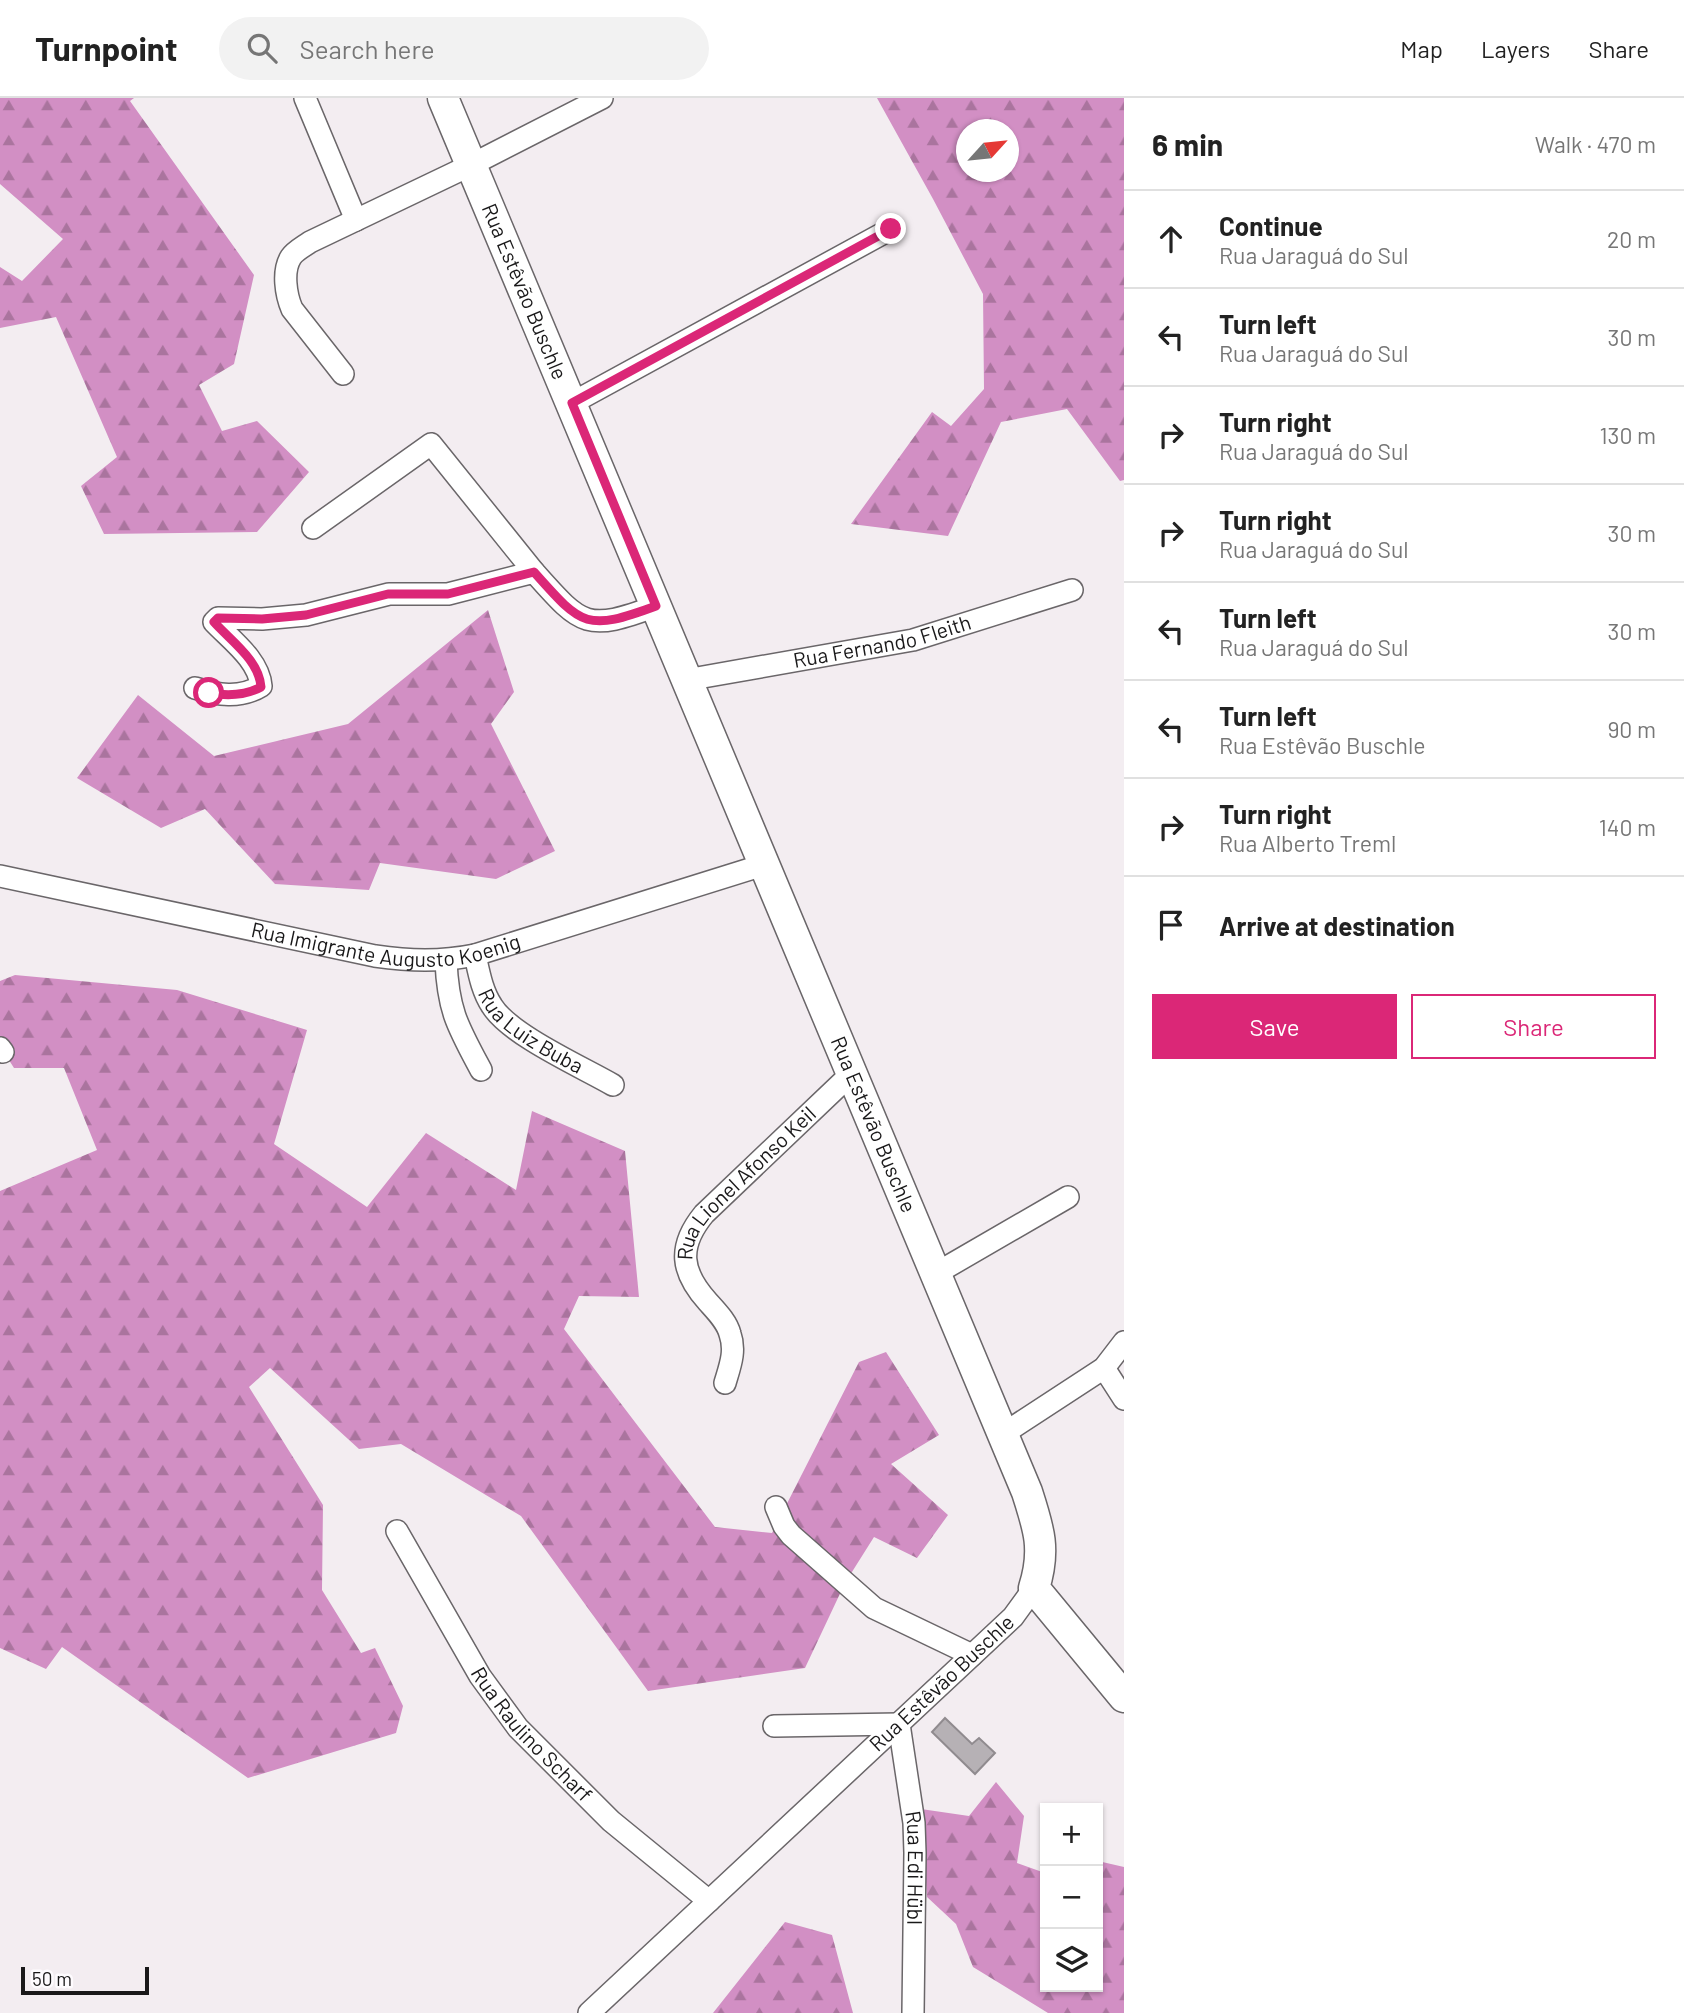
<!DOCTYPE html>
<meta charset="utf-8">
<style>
body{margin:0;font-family:Barlow,sans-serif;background:#f2f2f2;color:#222}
.controls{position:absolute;right:21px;bottom:21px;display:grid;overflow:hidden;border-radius:0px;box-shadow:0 2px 5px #0004}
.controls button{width:63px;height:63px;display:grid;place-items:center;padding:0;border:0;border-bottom:2px solid #e0e0e0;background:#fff;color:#222;font:35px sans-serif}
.compass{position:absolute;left:956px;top:21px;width:63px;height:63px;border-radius:50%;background:#fff;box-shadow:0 2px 5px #0004;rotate:63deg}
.scale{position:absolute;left:21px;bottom:18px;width:128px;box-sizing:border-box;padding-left:7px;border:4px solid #191819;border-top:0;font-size:19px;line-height:24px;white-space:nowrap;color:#191819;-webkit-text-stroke:5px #fefbfe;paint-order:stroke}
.stop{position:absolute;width:21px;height:21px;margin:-16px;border:5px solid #db2777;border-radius:50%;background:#fff}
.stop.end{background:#db2777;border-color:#fff;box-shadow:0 2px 7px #0008}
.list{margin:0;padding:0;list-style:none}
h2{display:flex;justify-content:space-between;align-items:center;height:91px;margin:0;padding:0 28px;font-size:30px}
h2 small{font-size:23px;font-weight:400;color:#767676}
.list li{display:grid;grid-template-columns:46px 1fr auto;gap:21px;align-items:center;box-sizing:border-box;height:98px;padding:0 28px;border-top:2px solid #e0e0e0}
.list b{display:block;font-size:26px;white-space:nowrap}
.list p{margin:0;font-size:23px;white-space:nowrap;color:#767676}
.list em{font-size:23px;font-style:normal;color:#767676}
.actions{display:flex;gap:14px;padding:21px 28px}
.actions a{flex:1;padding:16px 0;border:2px solid #db2777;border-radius:0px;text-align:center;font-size:24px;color:#db2777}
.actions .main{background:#db2777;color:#fff}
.icon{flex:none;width:38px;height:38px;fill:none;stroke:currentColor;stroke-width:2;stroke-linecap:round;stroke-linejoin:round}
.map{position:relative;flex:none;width:1124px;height:1915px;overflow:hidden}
header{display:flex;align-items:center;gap:42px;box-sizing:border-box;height:98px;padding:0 35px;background:#fff;border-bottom:2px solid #e0e0e0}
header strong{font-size:33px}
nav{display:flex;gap:38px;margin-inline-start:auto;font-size:24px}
.search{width:490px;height:63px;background:#f2f2f2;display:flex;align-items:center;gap:18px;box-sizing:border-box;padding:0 24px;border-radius:38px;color:#767676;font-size:26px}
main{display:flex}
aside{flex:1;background:#fff}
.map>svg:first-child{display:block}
.forest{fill:url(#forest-firs);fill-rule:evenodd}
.building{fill:#b6b1b5;stroke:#908b8f;stroke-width:2}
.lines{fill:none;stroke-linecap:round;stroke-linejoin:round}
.street-casing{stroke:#6a6669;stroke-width:24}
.secondary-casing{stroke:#6a6669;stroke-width:33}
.street{stroke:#fff;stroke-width:21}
.secondary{stroke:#fff;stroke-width:30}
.route{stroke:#db2777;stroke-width:9}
.labels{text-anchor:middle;stroke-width:6;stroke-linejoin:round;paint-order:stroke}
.street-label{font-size:21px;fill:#191819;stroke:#fefbfe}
</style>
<header>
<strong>Turnpoint</strong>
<div class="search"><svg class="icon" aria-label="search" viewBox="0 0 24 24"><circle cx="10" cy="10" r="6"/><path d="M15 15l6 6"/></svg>Search here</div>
<nav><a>Map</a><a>Layers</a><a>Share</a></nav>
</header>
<main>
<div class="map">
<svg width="1124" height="1915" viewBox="0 0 1124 1915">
<defs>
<pattern id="forest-firs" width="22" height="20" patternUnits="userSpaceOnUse" patternTransform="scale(1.75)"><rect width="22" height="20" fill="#d28fc4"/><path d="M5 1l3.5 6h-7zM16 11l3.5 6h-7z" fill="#aa749e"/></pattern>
</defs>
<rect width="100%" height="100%" fill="#f3edf1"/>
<!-- forest -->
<path class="forest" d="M0,0H134L130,3L254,177L234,266L199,287L222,333L257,323L309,374L257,434L104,436L81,388L117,359L56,219L0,230V169L22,183L63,141L0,86Z
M877,0H1124V382L1120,383L1067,311L1001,324L948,438L851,426L932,314L951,328L984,291L983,196L933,101ZM967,32H1009V74H967Z
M488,512L514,594L491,626L555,753L496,781L380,765L369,792L275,786L205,711L161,730L77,680L138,597L214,658L348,626Z
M15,877L177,892L307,932L274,1046L367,1109L426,1035L516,1092L532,1013L625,1053L639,1199L579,1198L564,1231L715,1429L772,1435L859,1264L886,1254L939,1337L891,1366L948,1417L917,1460L874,1439L845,1485L805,1570L648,1593L521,1418L401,1346L359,1351L270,1270L249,1289L323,1407L322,1492L361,1555L375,1550L403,1608L396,1635L248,1680L62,1549L46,1571L0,1550V1093L97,1052L64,970H14L0,948V883Z
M996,1684L1024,1718L1017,1765L1045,1775V1889H1098V1763L1124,1769V1915H1048L973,1869L956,1826L927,1799L921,1711L969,1718Z
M785,1824L832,1837L853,1915H713Z"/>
<!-- building -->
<path class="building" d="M945,1620L972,1646L979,1640L995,1655L975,1676L932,1634Z"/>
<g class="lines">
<defs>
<g id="street">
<path d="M305,0L356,122"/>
<path d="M343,276L292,211C286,197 282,173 291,159C295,153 303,149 310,144L471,67L602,0"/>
<path d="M572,305L891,131"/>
<path d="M313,430L431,346L534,474"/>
<path id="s1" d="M686,582L913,542L1072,492"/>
<path d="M195,590C217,597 240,601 261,588C259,562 231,542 214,524L218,520L262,521L306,517L389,496H448L534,474C582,528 586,534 656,508"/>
<path id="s2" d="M0,778L375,858C410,863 440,864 475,857L763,767"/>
<path id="s3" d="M475,857C479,875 482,893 492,908C510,937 582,969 613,987"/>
<path d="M446,863C448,913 458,929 481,972"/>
<path d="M0,950L3,954"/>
<path d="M935,1176L1068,1099"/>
<path d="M1104,1270L1124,1301"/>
<path id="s4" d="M725,1285C730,1268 736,1253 730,1236C727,1224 717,1214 708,1204C681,1174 677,1149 704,1116L851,976"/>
<path d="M1003,1336L1104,1270L1124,1244"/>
<path d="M776,1409L784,1428L791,1437L874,1510L972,1557"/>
<path id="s5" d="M397,1433L480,1578L518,1630L611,1723L709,1803"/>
<path id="s6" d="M774,1628L899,1626L914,1725L915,1755L913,1915"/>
<path id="s7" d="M589,1915L1013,1519L1034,1490"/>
</g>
<g id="secondary">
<path id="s8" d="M443,0L1027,1394C1039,1431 1046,1452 1034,1490L1124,1599"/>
</g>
</defs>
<!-- street casing -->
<use href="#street" class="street-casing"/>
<!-- secondary casing -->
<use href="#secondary" class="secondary-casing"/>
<!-- street -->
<use href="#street" class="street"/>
<!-- secondary -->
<use href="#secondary" class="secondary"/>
</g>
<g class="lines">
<!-- route -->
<path class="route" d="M209,595C227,598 245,598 261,589C259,562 231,543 214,524L218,520L262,521L306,517L388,496H448L534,474C582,528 586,534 656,508L572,305L891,131"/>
</g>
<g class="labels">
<!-- street labels -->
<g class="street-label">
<text dy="7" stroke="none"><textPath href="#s8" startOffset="210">Rua Estêvão Buschle</textPath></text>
<text dy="7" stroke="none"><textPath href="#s1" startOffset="200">Rua Fernando Fleith</textPath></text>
<text dy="7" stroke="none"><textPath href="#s2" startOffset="394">Rua Imigrante Augusto Koenig</textPath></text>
<text dy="7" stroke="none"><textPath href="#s3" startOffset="100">Rua Luiz Buba</textPath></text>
<text dy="7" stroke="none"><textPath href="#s8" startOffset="1113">Rua Estêvão Buschle</textPath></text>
<text dy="7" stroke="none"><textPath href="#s4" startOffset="238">Rua Lionel Afonso Keil</textPath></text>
<text dy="7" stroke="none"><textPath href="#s7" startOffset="483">Rua Estêvão Buschle</textPath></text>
<text dy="7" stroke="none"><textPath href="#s5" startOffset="245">Rua Raulino Scharf</textPath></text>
<text dy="7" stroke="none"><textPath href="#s6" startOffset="270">Rua Edi Hübl</textPath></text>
</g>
</g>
</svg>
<div class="controls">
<button>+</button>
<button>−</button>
<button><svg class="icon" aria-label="layers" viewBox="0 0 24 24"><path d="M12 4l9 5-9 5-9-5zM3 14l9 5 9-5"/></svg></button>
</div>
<svg class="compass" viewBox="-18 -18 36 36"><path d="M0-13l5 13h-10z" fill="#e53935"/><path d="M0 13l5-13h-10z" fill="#767676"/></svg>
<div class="scale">50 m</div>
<div class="stop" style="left:209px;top:595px"></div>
<div class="stop end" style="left:891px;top:131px"></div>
</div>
<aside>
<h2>6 min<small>Walk · 470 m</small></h2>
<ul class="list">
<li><svg class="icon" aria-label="ahead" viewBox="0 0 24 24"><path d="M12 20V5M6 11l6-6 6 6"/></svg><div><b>Continue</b><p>Rua Jaraguá do Sul</p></div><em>20 m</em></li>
<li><svg class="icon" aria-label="left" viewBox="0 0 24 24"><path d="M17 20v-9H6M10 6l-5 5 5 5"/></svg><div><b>Turn left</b><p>Rua Jaraguá do Sul</p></div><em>30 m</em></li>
<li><svg class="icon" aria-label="right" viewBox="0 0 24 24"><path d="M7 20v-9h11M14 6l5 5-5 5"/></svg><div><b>Turn right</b><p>Rua Jaraguá do Sul</p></div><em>130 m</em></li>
<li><svg class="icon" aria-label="right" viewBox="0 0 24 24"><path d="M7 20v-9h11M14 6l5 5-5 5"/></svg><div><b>Turn right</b><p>Rua Jaraguá do Sul</p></div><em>30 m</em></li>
<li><svg class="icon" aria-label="left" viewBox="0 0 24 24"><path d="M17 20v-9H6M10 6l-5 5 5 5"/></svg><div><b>Turn left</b><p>Rua Jaraguá do Sul</p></div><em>30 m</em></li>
<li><svg class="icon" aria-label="left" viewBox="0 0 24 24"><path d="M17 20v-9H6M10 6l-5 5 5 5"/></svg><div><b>Turn left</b><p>Rua Estêvão Buschle</p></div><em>90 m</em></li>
<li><svg class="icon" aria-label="right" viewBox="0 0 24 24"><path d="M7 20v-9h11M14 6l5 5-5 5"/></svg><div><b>Turn right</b><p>Rua Alberto Treml</p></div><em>140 m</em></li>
<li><svg class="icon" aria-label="arrive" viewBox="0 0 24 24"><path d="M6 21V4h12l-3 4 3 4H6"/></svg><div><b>Arrive at destination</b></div></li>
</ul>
<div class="actions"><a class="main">Save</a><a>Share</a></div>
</aside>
</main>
